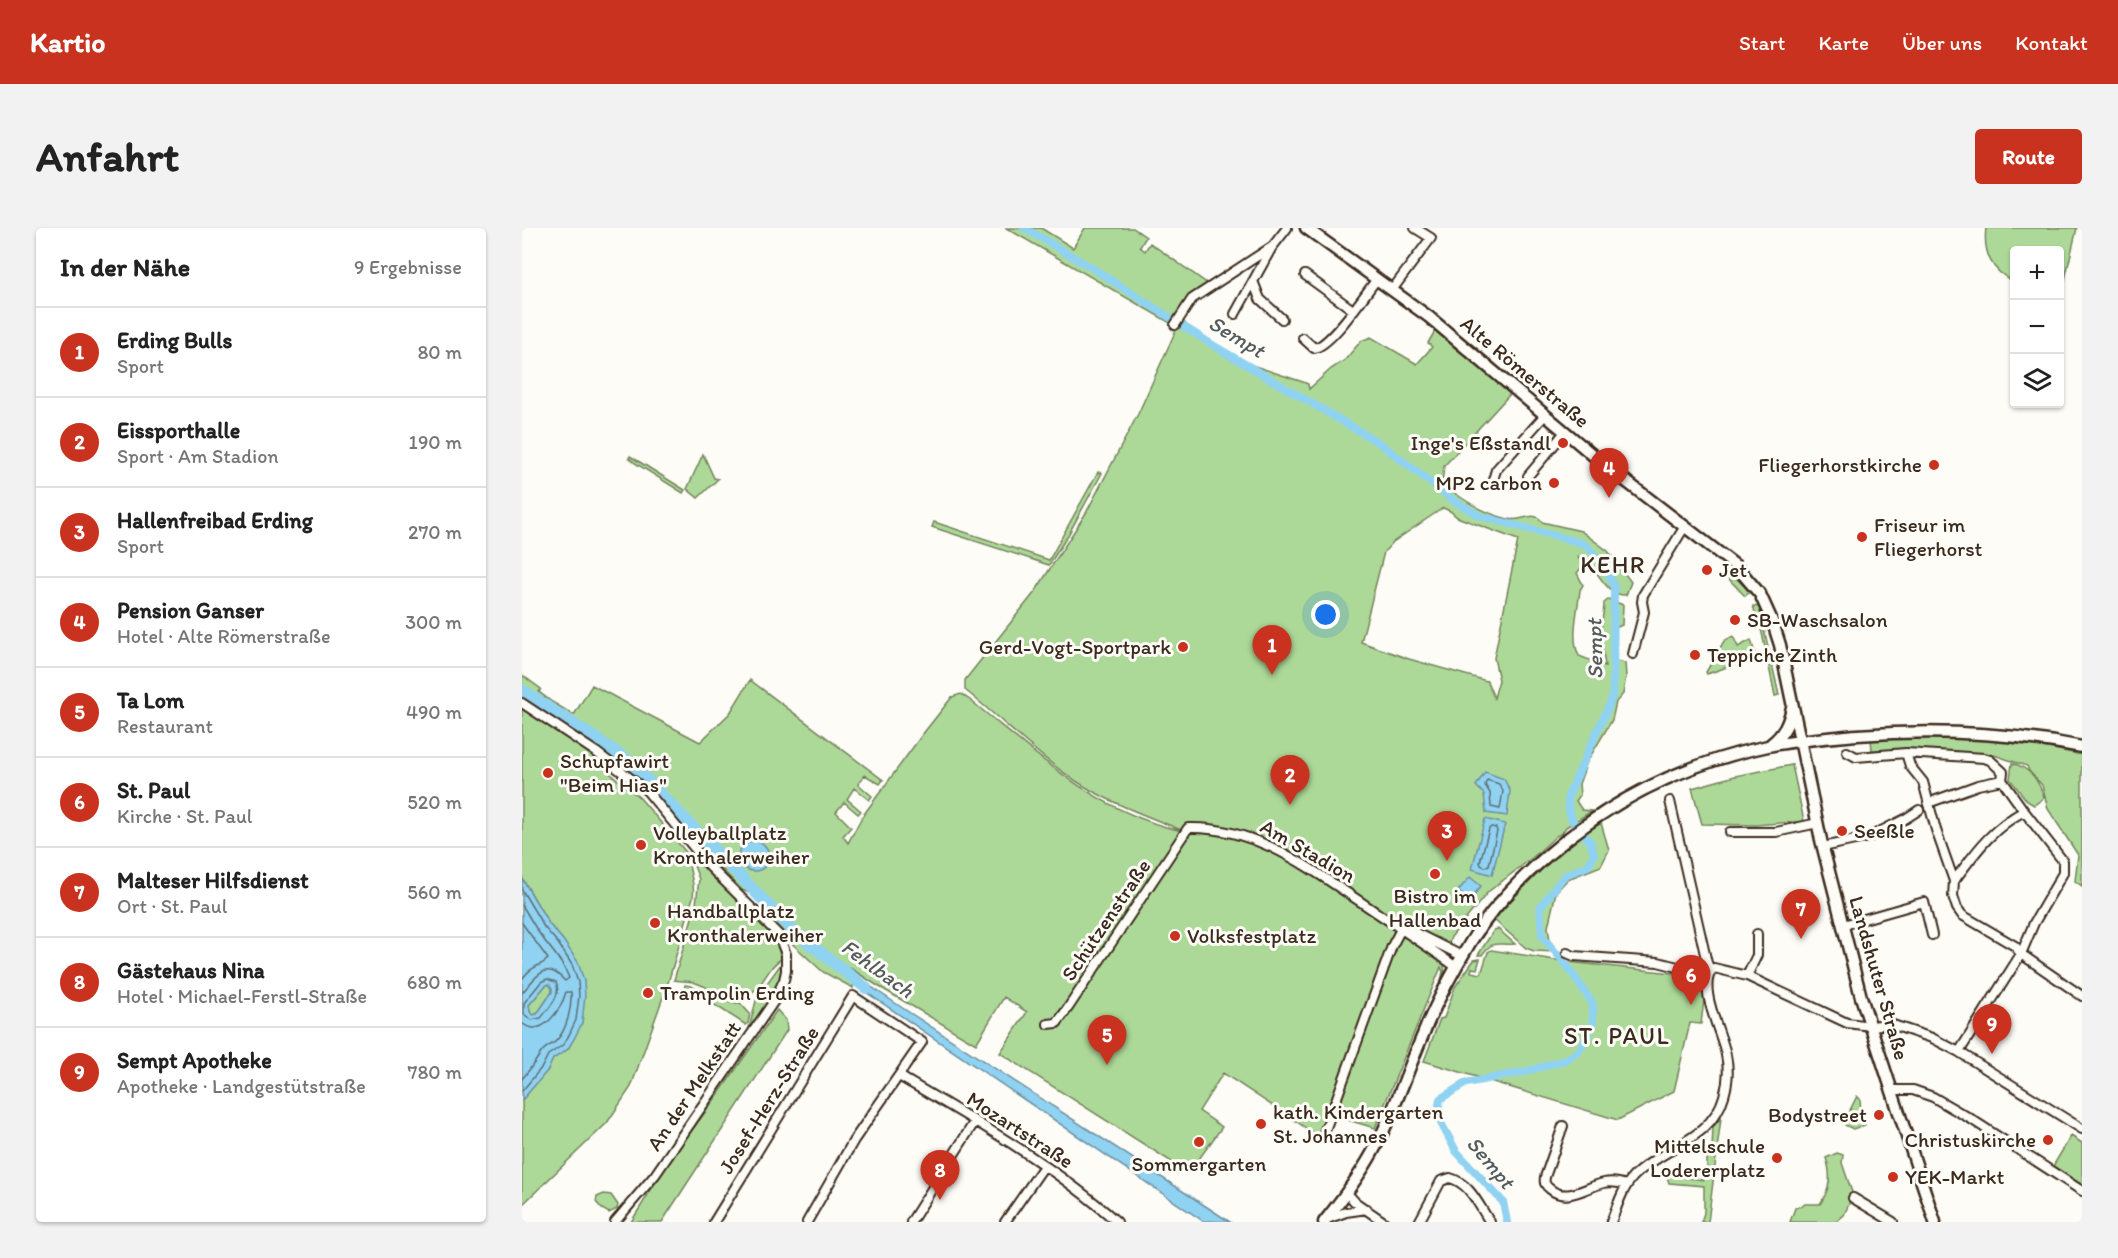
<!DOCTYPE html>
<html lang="de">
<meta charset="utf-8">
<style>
body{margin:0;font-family:Itim,sans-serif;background:#f2f2f2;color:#222}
.controls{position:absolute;right:18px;top:18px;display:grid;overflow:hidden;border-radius:6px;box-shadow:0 2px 4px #0004}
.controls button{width:54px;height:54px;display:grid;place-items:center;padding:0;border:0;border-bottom:2px solid #e0e0e0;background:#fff;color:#222;font:30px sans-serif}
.you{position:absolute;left:804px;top:387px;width:21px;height:21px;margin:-15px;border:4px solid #fff;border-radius:50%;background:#1a73e8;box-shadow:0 0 0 9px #1a73e833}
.badge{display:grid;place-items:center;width:39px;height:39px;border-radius:50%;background:#c8321e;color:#fff;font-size:20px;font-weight:700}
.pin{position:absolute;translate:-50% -50px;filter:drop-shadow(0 2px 3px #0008)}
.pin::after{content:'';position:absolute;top:32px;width:21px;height:18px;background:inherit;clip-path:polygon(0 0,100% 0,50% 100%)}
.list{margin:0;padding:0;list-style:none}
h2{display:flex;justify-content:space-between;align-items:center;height:78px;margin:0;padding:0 24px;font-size:26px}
h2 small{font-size:20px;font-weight:400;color:#767676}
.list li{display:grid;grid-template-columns:39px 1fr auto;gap:18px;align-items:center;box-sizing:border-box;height:90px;padding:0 24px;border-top:2px solid #e0e0e0}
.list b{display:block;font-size:22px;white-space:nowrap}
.list p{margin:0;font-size:20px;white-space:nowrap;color:#767676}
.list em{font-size:20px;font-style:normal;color:#767676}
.icon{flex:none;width:33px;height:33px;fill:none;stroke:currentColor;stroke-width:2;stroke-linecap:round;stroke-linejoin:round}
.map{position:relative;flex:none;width:1560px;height:994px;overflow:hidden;border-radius:6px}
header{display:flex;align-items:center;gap:36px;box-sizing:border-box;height:84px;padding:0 30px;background:#c8321e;color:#fff}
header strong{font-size:28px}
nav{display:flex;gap:33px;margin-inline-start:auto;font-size:21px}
.intro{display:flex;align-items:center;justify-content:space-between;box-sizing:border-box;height:144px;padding:0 36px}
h1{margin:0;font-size:42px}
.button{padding:15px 27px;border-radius:6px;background:#c8321e;color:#fff;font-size:21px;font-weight:700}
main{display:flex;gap:36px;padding:0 36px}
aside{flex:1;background:#fff;border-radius:6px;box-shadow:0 2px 4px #0004}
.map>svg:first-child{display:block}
.green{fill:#add998;stroke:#74825b;stroke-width:1.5;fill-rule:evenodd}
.water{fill:#90d2f2;stroke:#6e8f9d;stroke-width:1.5;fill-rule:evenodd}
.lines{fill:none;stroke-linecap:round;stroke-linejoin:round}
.shore{stroke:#5d6d73;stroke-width:1.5}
.canal{stroke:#90d2f2;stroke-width:8}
.river{stroke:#90d2f2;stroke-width:12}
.street-casing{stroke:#3b2a1e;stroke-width:12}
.secondary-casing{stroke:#3b2a1e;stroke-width:15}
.street{stroke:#fdfcf7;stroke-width:8}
.secondary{stroke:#fdfcf7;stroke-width:10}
.poi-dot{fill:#c8321e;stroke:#fdfcf7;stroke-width:2}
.labels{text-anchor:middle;stroke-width:6;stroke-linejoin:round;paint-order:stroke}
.street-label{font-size:21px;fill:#3b2a1e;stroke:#fdfcf7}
.poi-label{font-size:21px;fill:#3b2a1e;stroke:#fdfcf7;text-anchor:start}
.water-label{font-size:22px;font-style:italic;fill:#545c5e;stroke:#fdfcf7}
.quarter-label{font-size:24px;letter-spacing:1.5px;fill:#3b2a1e;stroke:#fdfcf7}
</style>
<header>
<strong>Kartio</strong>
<nav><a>Start</a><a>Karte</a><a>Über uns</a><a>Kontakt</a></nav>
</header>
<div class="intro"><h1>Anfahrt</h1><a class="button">Route</a></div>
<main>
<aside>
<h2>In der Nähe<small>9 Ergebnisse</small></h2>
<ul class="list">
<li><span class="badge">1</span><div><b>Erding Bulls</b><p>Sport</p></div><em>80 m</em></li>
<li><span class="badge">2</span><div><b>Eissporthalle</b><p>Sport · Am Stadion</p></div><em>190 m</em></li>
<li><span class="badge">3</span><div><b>Hallenfreibad Erding</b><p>Sport</p></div><em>270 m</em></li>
<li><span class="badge">4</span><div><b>Pension Ganser</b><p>Hotel · Alte Römerstraße</p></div><em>300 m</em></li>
<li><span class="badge">5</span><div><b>Ta Lom</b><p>Restaurant</p></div><em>490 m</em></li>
<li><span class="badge">6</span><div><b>St. Paul</b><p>Kirche · St. Paul</p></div><em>520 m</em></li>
<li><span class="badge">7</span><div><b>Malteser Hilfsdienst</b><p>Ort · St. Paul</p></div><em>560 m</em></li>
<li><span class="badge">8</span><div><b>Gästehaus Nina</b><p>Hotel · Michael-Ferstl-Straße</p></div><em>680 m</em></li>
<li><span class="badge">9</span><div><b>Sempt Apotheke</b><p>Apotheke · Landgestütstraße</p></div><em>780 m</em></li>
</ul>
</aside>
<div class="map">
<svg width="1560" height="994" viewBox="0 0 1560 994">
<rect width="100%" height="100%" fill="#fdfcf7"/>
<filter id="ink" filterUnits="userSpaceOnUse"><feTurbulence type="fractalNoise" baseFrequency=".0167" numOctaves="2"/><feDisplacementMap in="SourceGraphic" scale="12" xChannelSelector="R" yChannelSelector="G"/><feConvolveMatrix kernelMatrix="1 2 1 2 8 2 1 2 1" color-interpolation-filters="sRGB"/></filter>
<g filter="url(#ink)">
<!-- green -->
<path class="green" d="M484,0H519L551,20L563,0H611L624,9L618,19L623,23L628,15L686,56L667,69L650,96Z
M1464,0H1555L1543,51L1538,50V22H1492V53C1469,44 1461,24 1464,0Z
M659,91L663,95L668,105L712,131L781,154L786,156L787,161L809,141L823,132L839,113L849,109L895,136L910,119L906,115L913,103L916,104L989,165L922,238L920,255C940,272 961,285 986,291C998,295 1013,281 1020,294L1059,303L1086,323L1109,354L1104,367C1081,368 1078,338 1056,329L1061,338L1055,345L1061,357L1058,362C1056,382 1048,410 1057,428L1083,438C1082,429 1080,422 1079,414C1077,401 1082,388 1082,375L1087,371L1101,377L1100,397L1089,402L1090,432L1103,435L1104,448L1101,466L1094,474L1090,492L1065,534L1057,556L1058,567L1054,573L1060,582L1070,583L1044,599L1040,605L1034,608L1010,630L966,664L929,709L921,735C924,741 923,746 919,752L921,744L919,739L853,900L809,887L799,910L701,845L677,883L700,899L667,945L478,825L505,784L482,769L454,816L356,758L328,740L331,745V760L301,744L265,711L243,687L242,677L230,666L220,662L192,633L174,619L127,561L89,531L83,541L118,570L168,629C164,641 174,653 171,669L146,755L109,859L85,895L0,977V872L25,842L31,831L46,821L60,794L41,712L27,696L0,650V447L19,461L17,464L30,474L52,487L70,457L178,514L208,485L228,452L361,552L358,556L343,547L336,556L350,568L347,572L332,560L325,571L339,583L336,586L322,574L314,584L329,599L321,608L326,615L340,589L400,507L430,469L439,466L448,472C514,525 571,582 656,602L658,605L659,602C626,588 593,577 562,558C519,532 482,493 443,462V452L513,364L564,285L616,186ZM921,280L928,283L935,289L996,312L972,430L977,452L972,470L965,453L887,431L839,414L862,324L871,314Z
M181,226L192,250L196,251L176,270L165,261Z
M108,228L163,262L161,265L113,235L107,230Z
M576,244L580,245L546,307L527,337L410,299L412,294L527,332Z
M1207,343L1228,364L1223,368L1203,347Z
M1231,378L1237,379L1257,467L1253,468L1240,405Z
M1211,408L1216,419L1229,412L1234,429L1185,446L1184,444L1202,413Z
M1382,509H1450L1508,516L1560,527V658L1553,653L1556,627L1526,581L1520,557L1507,543L1505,538L1472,527L1415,522H1350L1349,511Z
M1490,535C1508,540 1517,552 1522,570L1512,577L1505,573L1488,551Z
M1270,537L1282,593L1233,597L1180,596L1170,560L1213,548Z
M1079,595L1087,622L1079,638L1046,651L1034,664L1026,699L1028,713L1035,724L1012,723L1004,720L971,691L1044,617Z
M169,622L254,711L259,731C247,738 244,751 235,760C212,784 194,760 171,754C165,753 157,753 152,752L174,676L177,651L169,630Z
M976,701L993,716C976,718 972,710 960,727H956L972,702Z
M969,722L1046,734L1160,746L1181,754L1183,763L1179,796L1168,795L1152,863L1096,892L902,833L918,791L922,790L933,759L952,732L958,731L955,741L950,740L949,744L959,746L966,724Z
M259,736C260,761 241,784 228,805L226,804L235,769Z
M27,756L30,760V764L15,786L11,787L8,784L7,777L23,758Z
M163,757L169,758L203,774L218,775L228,786L226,795L224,797L168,761L166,764L162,761Z
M255,782L264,792L265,802L140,994H109L145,936L198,864Z
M1335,868L1338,871L1339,885L1342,887L1344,894L1343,897L1331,901L1323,897L1322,894Z
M1199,890L1186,994H1179L1182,985V958L1147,955L1144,946L1147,943L1152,948L1182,952L1185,946V931L1190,921L1191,899Z
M1549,908L1560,915V957L1531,938Z
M1315,925L1321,927L1320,935L1331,967L1322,987L1314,994H1268L1273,980L1283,976H1298C1308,961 1310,948 1304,930Z
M82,966L89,967L96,977L95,981L87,985L80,981L74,974L75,969Z"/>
<!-- water -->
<path class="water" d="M963,544L982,551L988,563L985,588L964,585L962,566L954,558Z
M963,591L983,596L970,647L950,641Z
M217 628a15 15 0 1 1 30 0a15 15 0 1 1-30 0Z
M948,649L959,658L947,673L936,663Z
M0,650L27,696L41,712L56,734L62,753L63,768L60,795L53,809L46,821L31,831L26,842L0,872ZM27,756L30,760V764L15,786L11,787L8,784L7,777L23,758Z
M332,747L382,781L708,994L681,993L332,756Z"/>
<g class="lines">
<!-- shore -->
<path class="shore" d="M965,552L977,556L981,563L978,581L969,579L968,565L963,557Z
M969,599L974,600L975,603L967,637L963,639L959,637L958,634L967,601Z
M0,662L22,699L36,715L50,737L56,754L57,768L54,792L47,807L41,817L26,827L20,839L0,863
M0,677C5,685 10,694 15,702C26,719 40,731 47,750L43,753C23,731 14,749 0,765
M0,695L26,731C17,740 11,736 0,751
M25,751L34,754C40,767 27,780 19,790L9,792L2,786V775L19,754Z
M0,795C20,812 39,781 44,764H49C50,779 45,802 34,813C30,817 23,819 19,825C13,834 7,843 0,851"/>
<!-- canal -->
<path class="canal" d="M502,0L567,38L694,119L859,216L931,272L958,288L1060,315C1073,324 1088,345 1092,360L1091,464L1088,475L1046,568V579L1050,592L1069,615L1072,627L1066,638L1043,647L1018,679L1020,708L1045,738L1071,776V798L1057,823L1043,832L1002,844L944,855L918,871L916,884L919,895L934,923L981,974L985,994"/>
<!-- river -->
<path class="river" d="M0,462L106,532L269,701L344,760"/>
<defs>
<path id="street" d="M783,47L831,82
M731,53L738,71L760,91
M870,62L909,10L893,0
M713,86L750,19
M653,97L670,71L751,18L765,0
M781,110L792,120C809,118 843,66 855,51
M1006,248L1043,204
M971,252L974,242L1023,187
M1111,426L1122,384L1120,374L1121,367L1163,298
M0,475L74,524L125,563L188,639L256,706L264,726V743L262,752L252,773L133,947L93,994
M1325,524L1334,529L1384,525L1462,530L1468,532L1481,544L1480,552
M1384,525L1388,538L1401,554L1414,602L1432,653L1431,668L1435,680L1440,687L1493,718L1499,726L1512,695L1541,645V633L1502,583C1469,601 1454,624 1432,653
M1148,573L1185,735L1189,743
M1406,575L1456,557L1480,552L1502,583
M1208,604H1254L1296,595
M1301,619L1347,609L1383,591L1397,582
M1321,697L1402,674L1410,707
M888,702L940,728
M1045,725L1052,728L1136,734L1187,747
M1225,748L1235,727V706
M526,796L535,795L546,780L666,600C732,598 786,639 839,674C871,696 903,716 934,739
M1437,824L1499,726L1560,768
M377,848C452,892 530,936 595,994
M1370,862H1391L1411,869L1449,891L1560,963
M1041,898L1023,949C1022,955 1023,957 1028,961C1045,975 1063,959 1082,955C1090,953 1097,955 1105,957
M801,908L870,718L879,701
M825,965L833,974L862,994
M1331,970L1371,994
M805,991L824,984L845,981
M192,994L331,768L400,814L332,912L285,994
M389,994L453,893
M483,994L522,938
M897,994L919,953L928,950C948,955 957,978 968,994
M1089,994C1095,979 1100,961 1111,949C1139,920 1190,912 1202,868C1206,855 1207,841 1204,827C1201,807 1173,757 1192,740L1225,748L1325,795L1349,798L1368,796L1410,810L1437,824L1560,901"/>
<path id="secondary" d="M784,0L907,89L1079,234L1214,338L1238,366L1251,395L1258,417L1299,612L1339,769L1413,994
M1249,516C1262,506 1267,495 1270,479
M802,994C822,969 841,944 855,916C873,881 885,844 900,809C913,776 930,745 948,715C969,681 997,652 1027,626C1090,571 1165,535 1246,518C1275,512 1306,510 1335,507C1411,501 1485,504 1560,519"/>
</defs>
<!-- street casing -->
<use href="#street" class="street-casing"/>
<!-- secondary casing -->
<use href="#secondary" class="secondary-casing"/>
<!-- street -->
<use href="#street" class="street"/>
<!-- secondary -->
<use href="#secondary" class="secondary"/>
</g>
</g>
<!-- markers -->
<g class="poi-dot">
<circle cx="1041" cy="215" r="6"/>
<circle cx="1412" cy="237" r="6"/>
<circle cx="1032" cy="255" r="6"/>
<circle cx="1340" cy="309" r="6"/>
<circle cx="1185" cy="342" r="6"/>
<circle cx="1213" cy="392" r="6"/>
<circle cx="661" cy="419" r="6"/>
<circle cx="1173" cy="427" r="6"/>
<circle cx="26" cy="545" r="6"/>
<circle cx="1320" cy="603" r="6"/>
<circle cx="119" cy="617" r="6"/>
<circle cx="913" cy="646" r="6"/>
<circle cx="133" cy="695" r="6"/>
<circle cx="653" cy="708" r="6"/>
<circle cx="126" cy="765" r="6"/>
<circle cx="1357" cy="887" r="6"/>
<circle cx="739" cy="896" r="6"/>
<circle cx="1526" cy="912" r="6"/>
<circle cx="677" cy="914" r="6"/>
<circle cx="1255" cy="930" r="6"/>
<circle cx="1371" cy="949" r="6"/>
</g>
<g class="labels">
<!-- street labels -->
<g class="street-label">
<text transform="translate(1003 144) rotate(40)" y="7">Alte Römerstraße</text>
<text transform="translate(786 623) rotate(30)" y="7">Am Stadion</text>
<text transform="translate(584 692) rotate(-56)" y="7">Schützenstraße</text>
<text transform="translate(1357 750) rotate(74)" y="7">Landshuter Straße</text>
<text transform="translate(172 858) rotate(-56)" y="7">An der Melkstatt</text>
<text transform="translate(247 872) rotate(-58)" y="7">Josef-Herz-Straße</text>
<text transform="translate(498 902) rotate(33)" y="7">Mozartstraße</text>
</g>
<!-- poi labels -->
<g class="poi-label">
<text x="1029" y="222" text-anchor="end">Inge's Eßstandl</text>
<text x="1400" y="244" text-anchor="end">Fliegerhorstkirche</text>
<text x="1020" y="262" text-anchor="end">MP2 carbon</text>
<text x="1352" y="304">Friseur im<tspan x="1352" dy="24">Fliegerhorst</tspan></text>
<text x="1197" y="349">Jet</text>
<text x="1225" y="399">SB-Waschsalon</text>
<text x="649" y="426" text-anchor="end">Gerd-Vogt-Sportpark</text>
<text x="1185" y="434">Teppiche Zinth</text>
<text x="38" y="540">Schupfawirt<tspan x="38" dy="24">"Beim Hias"</tspan></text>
<text x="1332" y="610">Seeßle</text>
<text x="131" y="612">Volleyballplatz<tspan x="131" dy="24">Kronthalerweiher</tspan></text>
<text x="913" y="675" text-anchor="middle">Bistro im<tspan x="913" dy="24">Hallenbad</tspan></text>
<text x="145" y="690">Handballplatz<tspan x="145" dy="24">Kronthalerweiher</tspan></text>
<text x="665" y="715">Volksfestplatz</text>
<text x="138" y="772">Trampolin Erding</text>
<text x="751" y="891">kath. Kindergarten<tspan x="751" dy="24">St. Johannes</tspan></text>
<text x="1345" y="894" text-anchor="end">Bodystreet</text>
<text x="1514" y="919" text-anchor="end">Christuskirche</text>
<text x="1243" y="925" text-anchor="end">Mittelschule<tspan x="1243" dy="24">Lodererplatz</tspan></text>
<text x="677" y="943" text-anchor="middle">Sommergarten</text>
<text x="1383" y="956">YEK-Markt</text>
</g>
<!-- water labels -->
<g class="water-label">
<text transform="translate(715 108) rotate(31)" y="8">Sempt</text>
<text transform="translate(1072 421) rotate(-91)" y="8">Sempt</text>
<text transform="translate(356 740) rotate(36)" y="8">Fehlbach</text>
<text transform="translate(969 934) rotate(50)" y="8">Sempt</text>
</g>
<!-- quarter labels -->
<g class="quarter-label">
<text x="1091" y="345">KEHR</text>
<text x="1095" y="816">ST. PAUL</text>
</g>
</g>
</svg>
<div class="controls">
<button>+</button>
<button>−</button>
<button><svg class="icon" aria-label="layers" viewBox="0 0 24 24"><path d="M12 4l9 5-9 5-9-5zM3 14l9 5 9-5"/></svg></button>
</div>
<div class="you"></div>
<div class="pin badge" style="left:750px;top:447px">1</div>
<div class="pin badge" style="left:768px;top:577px">2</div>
<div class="pin badge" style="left:925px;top:633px">3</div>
<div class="pin badge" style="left:1087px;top:270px">4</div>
<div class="pin badge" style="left:585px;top:837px">5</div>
<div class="pin badge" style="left:1169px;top:777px">6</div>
<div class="pin badge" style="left:1279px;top:711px">7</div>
<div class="pin badge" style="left:418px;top:972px">8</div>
<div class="pin badge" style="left:1470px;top:826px">9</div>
</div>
</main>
